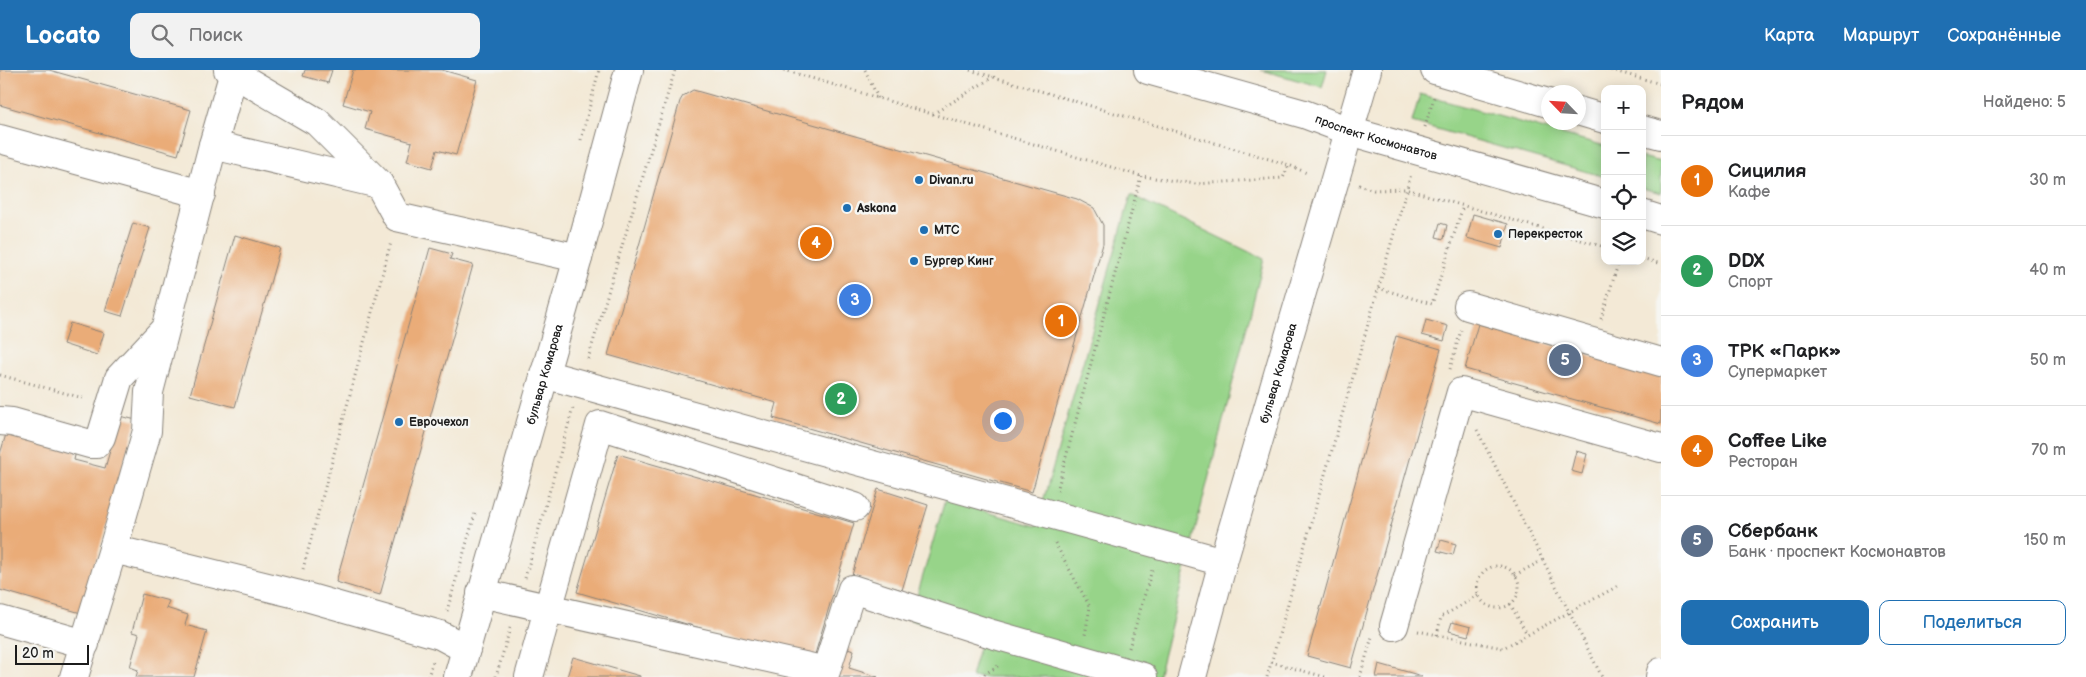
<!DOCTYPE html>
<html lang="ru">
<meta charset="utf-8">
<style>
body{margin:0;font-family:"Balsamiq Sans",sans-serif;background:#f2f2f2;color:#202124}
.controls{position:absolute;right:15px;top:15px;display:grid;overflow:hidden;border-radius:10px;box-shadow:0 2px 12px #0003}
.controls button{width:45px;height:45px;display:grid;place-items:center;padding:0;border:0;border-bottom:1px solid #e0e0e0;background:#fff;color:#202124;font:25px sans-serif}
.compass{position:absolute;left:1541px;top:15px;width:45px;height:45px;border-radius:50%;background:#fff;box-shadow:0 2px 12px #0003;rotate:295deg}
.scale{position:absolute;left:15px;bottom:12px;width:74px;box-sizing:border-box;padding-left:5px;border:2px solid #1c1c1c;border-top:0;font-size:14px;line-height:18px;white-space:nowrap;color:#1c1c1c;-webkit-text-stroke:4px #f6f6f2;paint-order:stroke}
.you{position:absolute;left:1002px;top:350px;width:18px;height:18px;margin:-12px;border:4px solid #fff;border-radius:50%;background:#1a73e8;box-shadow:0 0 0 8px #1a73e833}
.badge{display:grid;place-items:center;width:32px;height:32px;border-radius:50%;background:#1f6fb2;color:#fff;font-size:16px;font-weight:700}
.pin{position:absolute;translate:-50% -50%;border:2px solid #fff;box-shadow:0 1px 5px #0006}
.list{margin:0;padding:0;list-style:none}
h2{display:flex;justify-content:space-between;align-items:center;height:65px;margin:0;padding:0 20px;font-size:21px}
h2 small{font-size:16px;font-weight:400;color:#757577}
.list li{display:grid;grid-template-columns:32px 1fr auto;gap:15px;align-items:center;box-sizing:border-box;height:90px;padding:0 20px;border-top:1px solid #e0e0e0}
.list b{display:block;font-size:19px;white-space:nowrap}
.list p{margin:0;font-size:16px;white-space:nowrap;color:#757577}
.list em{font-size:16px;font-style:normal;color:#757577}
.actions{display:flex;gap:10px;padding:15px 20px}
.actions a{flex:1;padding:11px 0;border:1px solid #1f6fb2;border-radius:10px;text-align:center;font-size:18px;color:#1f6fb2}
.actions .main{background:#1f6fb2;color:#fff}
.icon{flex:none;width:28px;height:28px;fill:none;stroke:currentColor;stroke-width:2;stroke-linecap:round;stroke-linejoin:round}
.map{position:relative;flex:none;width:1661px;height:607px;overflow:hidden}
header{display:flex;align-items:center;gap:30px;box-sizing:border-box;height:70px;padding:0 25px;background:#1f6fb2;color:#fff}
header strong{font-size:24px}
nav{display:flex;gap:28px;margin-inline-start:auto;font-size:18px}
.search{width:350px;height:45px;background:#f2f2f2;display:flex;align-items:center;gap:12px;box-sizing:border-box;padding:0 18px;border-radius:10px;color:#757577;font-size:19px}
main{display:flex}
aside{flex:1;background:#fff}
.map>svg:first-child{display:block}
.green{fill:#97d489;stroke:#5a7852}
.building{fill:#eaac78}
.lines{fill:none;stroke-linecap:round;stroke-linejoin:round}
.minor-casing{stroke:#888279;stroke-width:30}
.major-casing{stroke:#888279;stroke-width:30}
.path{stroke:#888279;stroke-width:3;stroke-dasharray:1 4;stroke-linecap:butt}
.minor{stroke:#fff;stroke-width:28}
.major{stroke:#fff;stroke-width:28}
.poi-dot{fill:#1f6fb2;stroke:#f6f6f2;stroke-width:2}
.labels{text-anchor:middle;stroke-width:5;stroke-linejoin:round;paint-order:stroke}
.street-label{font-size:12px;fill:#1c1c1c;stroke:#f6f6f2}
.poi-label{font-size:12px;font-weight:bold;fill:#1c1c1c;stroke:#f6f6f2;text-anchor:start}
</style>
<header>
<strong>Locato</strong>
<div class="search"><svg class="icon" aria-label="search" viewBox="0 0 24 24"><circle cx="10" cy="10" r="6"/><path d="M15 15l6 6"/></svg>Поиск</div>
<nav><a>Карта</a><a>Маршрут</a><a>Сохранённые</a></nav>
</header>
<main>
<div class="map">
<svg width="1661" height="607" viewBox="0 0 1661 607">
<rect width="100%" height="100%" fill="#f6f6f2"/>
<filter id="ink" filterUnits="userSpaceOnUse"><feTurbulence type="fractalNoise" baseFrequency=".02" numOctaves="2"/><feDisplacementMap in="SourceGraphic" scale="10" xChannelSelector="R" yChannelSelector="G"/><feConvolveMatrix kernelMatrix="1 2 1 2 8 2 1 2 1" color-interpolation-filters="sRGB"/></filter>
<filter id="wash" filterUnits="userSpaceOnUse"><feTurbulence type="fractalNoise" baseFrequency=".0096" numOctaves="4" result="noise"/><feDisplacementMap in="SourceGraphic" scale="20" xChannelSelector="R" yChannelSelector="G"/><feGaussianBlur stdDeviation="1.12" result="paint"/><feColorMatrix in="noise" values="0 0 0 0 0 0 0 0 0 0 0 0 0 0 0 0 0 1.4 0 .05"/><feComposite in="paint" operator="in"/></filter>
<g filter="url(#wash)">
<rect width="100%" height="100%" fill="#f3e9d6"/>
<!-- green -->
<path class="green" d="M1261,0H1327L1322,17Z
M1420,24L1605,76V107L1412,52Z
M1642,87L1661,92V123L1642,118Z
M1131,125L1264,189L1158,607H971L981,570L910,550L945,430L1036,456Z"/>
<g id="blocks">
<!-- building -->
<path class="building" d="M0,0H49L191,40L178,85L0,35Z
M305,0H332L328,13L303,6Z
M353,0H442L477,10L456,85L437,80L432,98L407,91L412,72L365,59L370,42L343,34Z
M693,20L1077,129L1094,138L1103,155V174L1032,422L773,348L777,333L608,285L680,31L683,26Z
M1473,144L1508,154L1502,178L1467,168Z
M133,153L150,158L122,246L105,241Z
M1440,153L1447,155L1444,169L1436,167Z
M235,165L280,178L235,337L190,325Z
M430,178L452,184L450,189L473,195L380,525L336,512Z
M1426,250L1448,256L1444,271L1422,265Z
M70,253L104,263L97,285L63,274Z
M1478,254L1661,306V354L1465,299Z
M1396,266L1441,279L1351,598L1307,586Z
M120,346L136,350L81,543L0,520V384L7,361L76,381L74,390L105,398Z
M1576,381L1587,384L1582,404L1571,401Z
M618,384L854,453L813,591L577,522Z
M878,419L928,435L902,520L852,505Z
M1441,470L1456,474L1453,485L1437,481Z
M142,524L169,531L166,538L188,545L185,555L207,561L194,607H136L138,600L130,597L139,564L132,562Z
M1452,552L1471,557L1468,566L1449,561Z
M844,577L854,580L849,598L878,607H835Z
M573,587L640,606V607H567Z
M1379,594L1422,606V607H1376Z"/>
</g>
</g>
<g filter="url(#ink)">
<use href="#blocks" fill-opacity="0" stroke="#888279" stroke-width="1"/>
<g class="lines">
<defs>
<g id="minor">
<path d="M228,0L317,52L379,114L397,147L578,188"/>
<path d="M0,69L201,124"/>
<path d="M213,75L234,2"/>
<path d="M1468,236L1661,292"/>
<path d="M544,304L1223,492"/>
<path d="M0,351L12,352L90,374H96L101,367L119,308L164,260"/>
<path d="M113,479L147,361L149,322L213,75L379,114"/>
<path d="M481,523L826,601L852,519L992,564L1143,607"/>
<path d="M0,550L85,574"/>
<path d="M1394,556L1461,322L1661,378"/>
<path d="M74,607L113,479L296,524L440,565L466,579"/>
<path id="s1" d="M458,607L578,188L629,0"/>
<path d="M529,607L600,355L855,437"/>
<path id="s2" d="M1192,607L1223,492L1367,0"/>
<path d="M1660,607L1661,602"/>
</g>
<g id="major">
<path id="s3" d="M1148,0L1304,44L1349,61L1605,134"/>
<path d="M1435,0L1548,33"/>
<path d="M1578,41L1605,49"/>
<path d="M1642,60L1661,65"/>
<path d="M1642,144L1661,150"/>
</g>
</defs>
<!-- minor casing -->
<use href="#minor" class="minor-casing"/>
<!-- major casing -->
<use href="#major" class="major-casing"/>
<!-- path -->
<path class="path" d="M784,0L1141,106
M865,0L878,28
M970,0L1289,95L1309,104
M1611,0L1661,14
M933,44L993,7
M1425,57L1434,27
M581,70L599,0
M1359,115L1374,120L1406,119L1605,177
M1642,188L1661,194
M1378,218L1432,234L1463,136
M1601,249L1619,191
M588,289L675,0
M1450,299L1461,260
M0,305L86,329
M1477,360L1602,607
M1057,421L1141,106L1196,114L1283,108L1289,95
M1055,473L1090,537L1085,565
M1477 517a21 21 0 1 1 42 0a21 21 0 1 1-42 0Z
M303,499L391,172
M1515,505L1543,490
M525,508L573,338
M1510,534L1527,564
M447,541L475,444
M1418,561L1503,578L1618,516
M1437,565L1441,547L1479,525
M1129,578L1152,500
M1271,592L1325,607
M428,607L433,591
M496,607L511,555
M980,607L1001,594
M1267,607L1411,104
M1360,607L1372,567"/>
<!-- minor -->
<use href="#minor" class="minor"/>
<!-- major -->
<use href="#major" class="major"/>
</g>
</g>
<!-- markers -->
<g class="poi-dot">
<circle cx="919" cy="110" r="5"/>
<circle cx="847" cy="138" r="5"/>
<circle cx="924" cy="160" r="5"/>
<circle cx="1498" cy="164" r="5"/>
<circle cx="914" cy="191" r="5"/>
<circle cx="399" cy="352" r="5"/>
</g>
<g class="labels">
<!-- street labels -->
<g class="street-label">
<text dy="4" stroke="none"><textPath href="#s3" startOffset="238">проспект Космонавтов</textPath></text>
<text dy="4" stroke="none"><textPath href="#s2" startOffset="316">бульвар Комарова</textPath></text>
<text dy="4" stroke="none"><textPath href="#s1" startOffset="315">бульвар Комарова</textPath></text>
</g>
<!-- poi labels -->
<g class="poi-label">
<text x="929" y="114">Divan.ru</text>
<text x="857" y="142">Askona</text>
<text x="934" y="164">МТС</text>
<text x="1508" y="168">Перекресток</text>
<text x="924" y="195">Бургер Кинг</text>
<text x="409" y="356">Еврочехол</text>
</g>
</g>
</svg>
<div class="controls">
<button>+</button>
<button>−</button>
<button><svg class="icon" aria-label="locate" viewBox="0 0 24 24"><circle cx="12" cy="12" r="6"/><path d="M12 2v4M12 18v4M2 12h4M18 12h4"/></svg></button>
<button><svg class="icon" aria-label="layers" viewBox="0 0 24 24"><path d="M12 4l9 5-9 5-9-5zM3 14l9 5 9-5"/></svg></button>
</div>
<svg class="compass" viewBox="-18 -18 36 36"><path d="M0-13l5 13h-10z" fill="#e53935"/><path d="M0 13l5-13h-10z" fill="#757577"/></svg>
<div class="scale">20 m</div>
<div class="you"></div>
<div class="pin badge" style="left:1061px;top:251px;background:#e8710a">1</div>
<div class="pin badge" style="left:841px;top:329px;background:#2e9e5b">2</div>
<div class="pin badge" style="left:855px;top:230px;background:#3f7fe0">3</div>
<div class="pin badge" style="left:816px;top:173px;background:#e8710a">4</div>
<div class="pin badge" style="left:1565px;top:290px;background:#5c6f8a">5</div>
</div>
<aside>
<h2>Рядом<small>Найдено: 5</small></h2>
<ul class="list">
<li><span class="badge" style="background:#e8710a">1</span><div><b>Сицилия</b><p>Кафе</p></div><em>30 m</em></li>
<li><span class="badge" style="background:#2e9e5b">2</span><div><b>DDX</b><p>Спорт</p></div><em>40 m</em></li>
<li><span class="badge" style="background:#3f7fe0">3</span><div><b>ТРК «Парк»</b><p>Супермаркет</p></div><em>50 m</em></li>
<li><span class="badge" style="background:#e8710a">4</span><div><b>Coffee Like</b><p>Ресторан</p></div><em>70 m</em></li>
<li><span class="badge" style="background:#5c6f8a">5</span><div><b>Сбербанк</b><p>Банк · проспект Космонавтов</p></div><em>150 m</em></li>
</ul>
<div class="actions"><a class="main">Сохранить</a><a>Поделиться</a></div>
</aside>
</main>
